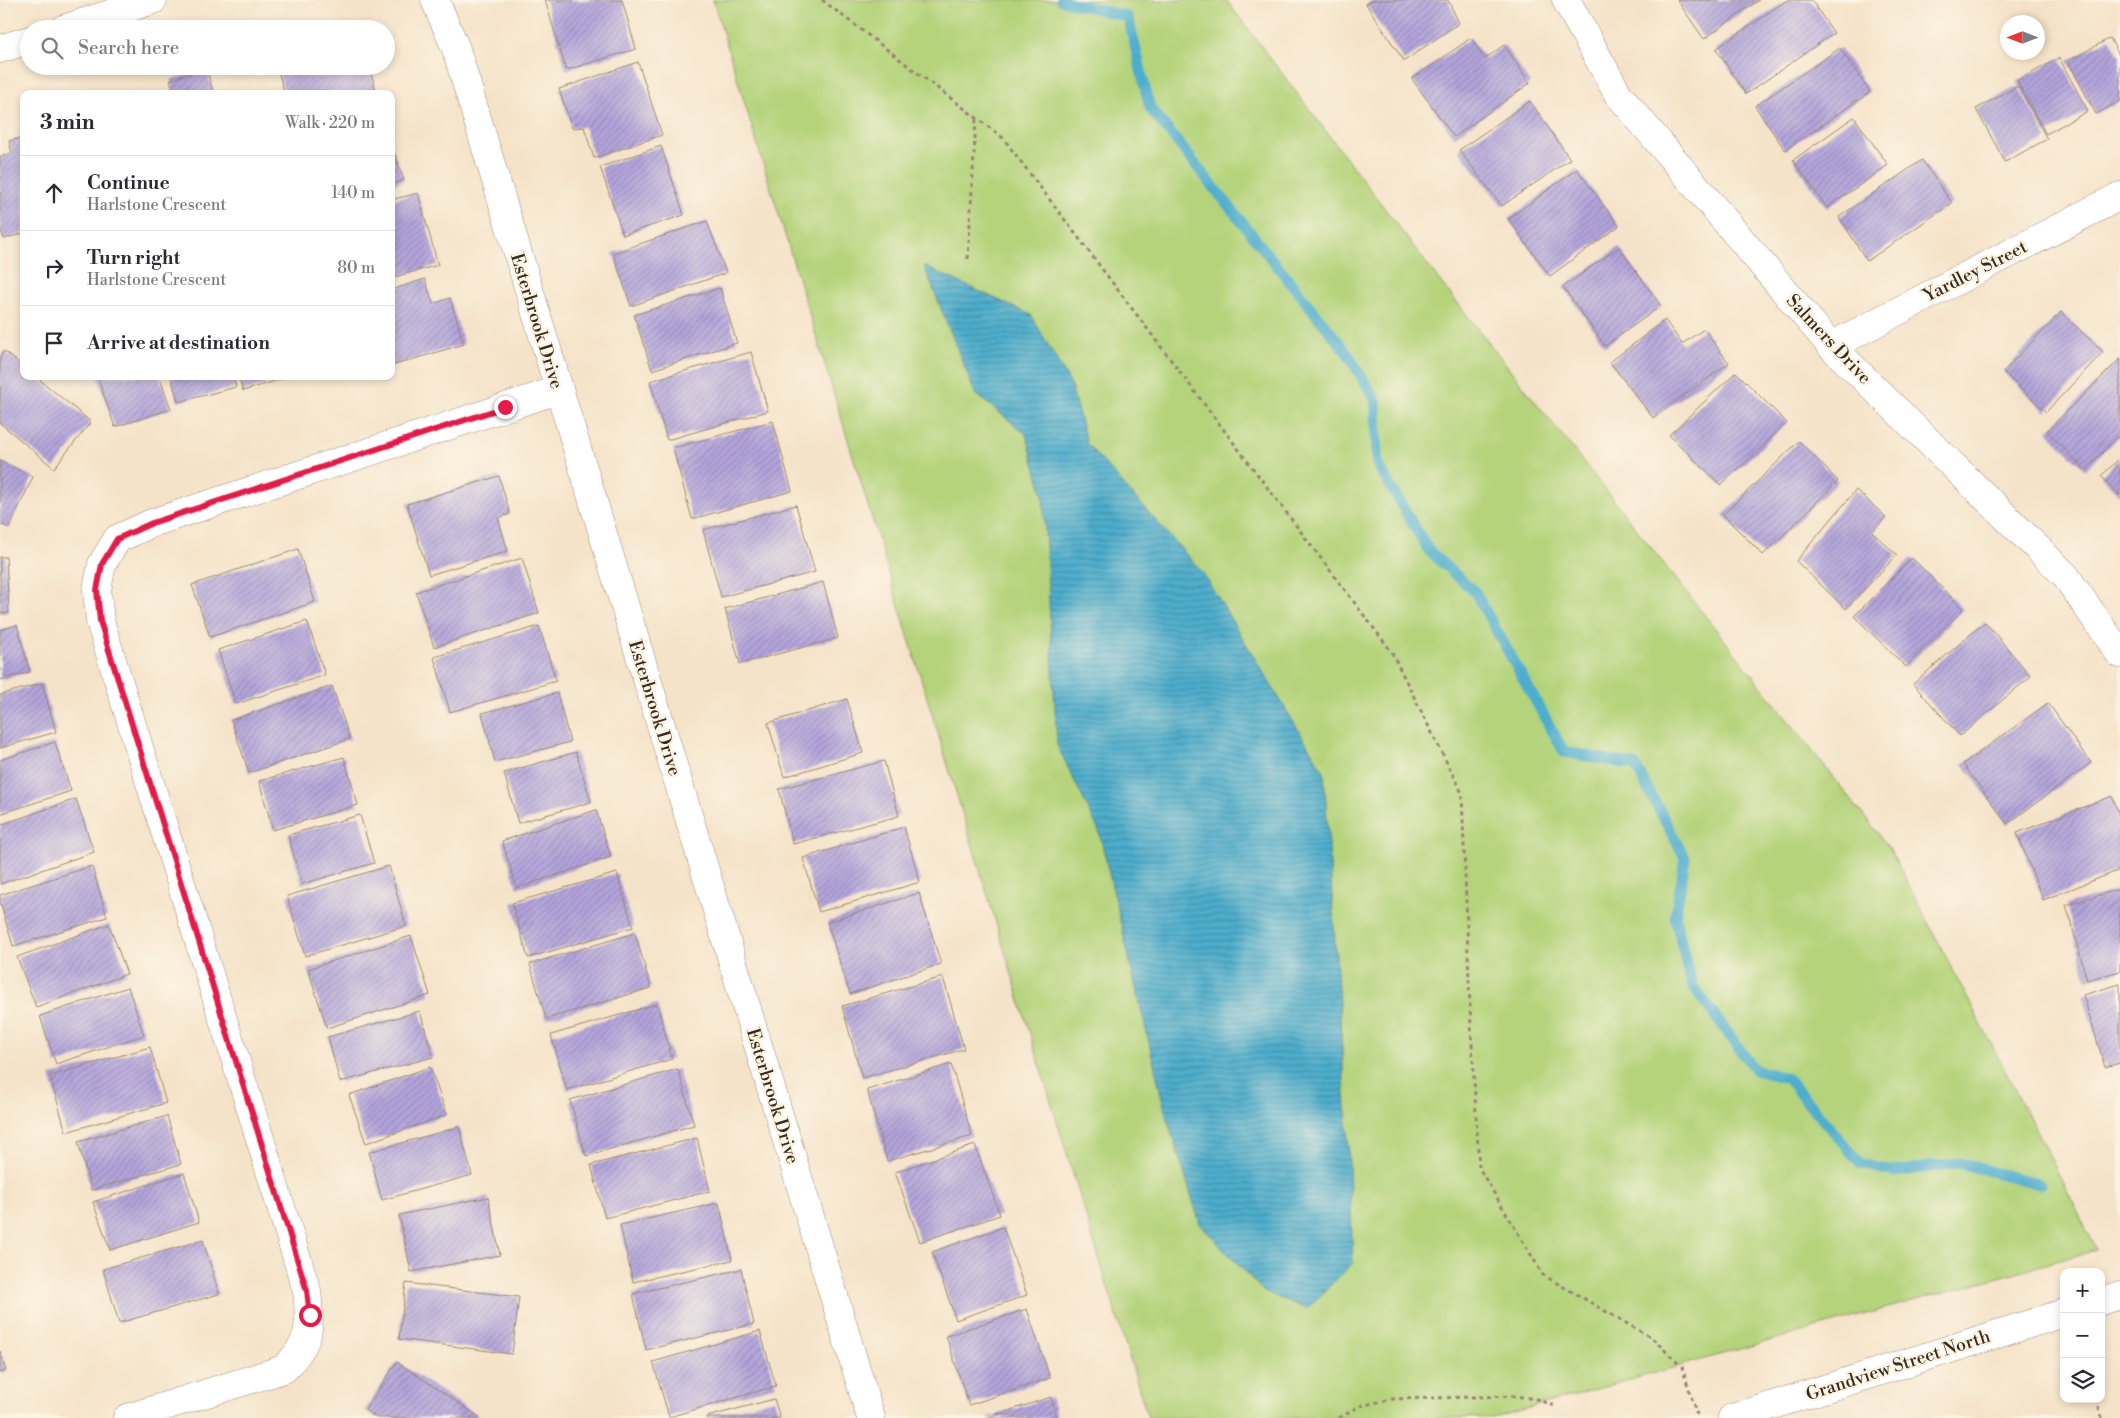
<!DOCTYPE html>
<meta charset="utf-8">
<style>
body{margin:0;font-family:"Libre Bodoni",serif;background:#f2f2f3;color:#2b2b33}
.controls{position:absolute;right:15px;bottom:15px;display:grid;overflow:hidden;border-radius:10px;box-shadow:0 2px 8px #0003}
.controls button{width:45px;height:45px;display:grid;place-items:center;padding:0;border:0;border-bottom:1px solid #e1e1e2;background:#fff;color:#2b2b33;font:25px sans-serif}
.compass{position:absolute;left:2000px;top:15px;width:45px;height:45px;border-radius:50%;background:#fff;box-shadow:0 2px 8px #0003;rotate:270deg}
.stop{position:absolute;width:15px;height:15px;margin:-11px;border:4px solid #e11d48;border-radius:50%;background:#fff}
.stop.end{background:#e11d48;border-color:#fff;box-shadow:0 1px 5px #0008}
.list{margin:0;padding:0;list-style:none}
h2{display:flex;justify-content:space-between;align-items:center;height:65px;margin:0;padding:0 20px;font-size:21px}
h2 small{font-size:16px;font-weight:400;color:#7c7c81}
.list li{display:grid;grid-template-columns:32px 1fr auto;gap:15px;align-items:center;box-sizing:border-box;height:75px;padding:0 20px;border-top:1px solid #e1e1e2}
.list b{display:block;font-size:19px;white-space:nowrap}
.list p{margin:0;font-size:16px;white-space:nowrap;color:#7c7c81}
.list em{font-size:16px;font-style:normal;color:#7c7c81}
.icon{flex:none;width:28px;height:28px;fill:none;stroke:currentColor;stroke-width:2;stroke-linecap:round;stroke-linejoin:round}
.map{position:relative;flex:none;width:2120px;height:1418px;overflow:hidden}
.search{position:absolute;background:#fff;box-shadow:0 2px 8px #0003;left:20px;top:20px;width:375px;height:55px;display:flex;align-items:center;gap:12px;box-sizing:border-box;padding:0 18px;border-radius:28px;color:#7c7c81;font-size:19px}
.panel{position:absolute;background:#fff;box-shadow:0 2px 8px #0003;left:20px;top:90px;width:375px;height:290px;border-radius:10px}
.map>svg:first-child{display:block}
.green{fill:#b4d37a;stroke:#787e4c}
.water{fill:url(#water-rules);stroke:#446c75}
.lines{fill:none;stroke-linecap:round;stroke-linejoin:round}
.stream{stroke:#4eadcc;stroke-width:11}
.building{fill:url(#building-hatch)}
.street-casing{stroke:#988674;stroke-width:29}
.secondary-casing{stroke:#988674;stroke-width:29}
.path{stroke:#988674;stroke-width:3;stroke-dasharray:4 4;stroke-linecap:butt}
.street{stroke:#fff;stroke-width:28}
.secondary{stroke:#fff;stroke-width:28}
.route{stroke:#e11d48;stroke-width:6}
.labels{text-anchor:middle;stroke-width:5;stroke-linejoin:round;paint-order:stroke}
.street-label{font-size:18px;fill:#3b2a1e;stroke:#fcf5e5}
</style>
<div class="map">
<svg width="2120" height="1418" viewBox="0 0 2120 1418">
<defs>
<pattern id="water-rules" width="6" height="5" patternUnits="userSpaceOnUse" patternTransform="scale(1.25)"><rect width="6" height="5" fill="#4eadcc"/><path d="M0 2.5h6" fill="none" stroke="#428da5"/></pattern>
<pattern id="building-hatch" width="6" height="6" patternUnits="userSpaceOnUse" patternTransform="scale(1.25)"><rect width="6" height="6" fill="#b3a5dc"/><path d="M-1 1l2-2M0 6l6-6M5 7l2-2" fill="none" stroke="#9387b2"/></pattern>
</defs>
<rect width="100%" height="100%" fill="#fcf5e5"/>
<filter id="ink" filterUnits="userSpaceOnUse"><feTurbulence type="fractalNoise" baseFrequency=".02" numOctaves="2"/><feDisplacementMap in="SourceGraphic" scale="10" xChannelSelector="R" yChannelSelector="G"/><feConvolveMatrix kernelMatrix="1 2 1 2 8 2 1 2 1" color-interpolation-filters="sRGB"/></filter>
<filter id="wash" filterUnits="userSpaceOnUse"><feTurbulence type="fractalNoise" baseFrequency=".0096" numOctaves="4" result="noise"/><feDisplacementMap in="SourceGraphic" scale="20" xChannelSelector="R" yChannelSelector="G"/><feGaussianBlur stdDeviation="1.12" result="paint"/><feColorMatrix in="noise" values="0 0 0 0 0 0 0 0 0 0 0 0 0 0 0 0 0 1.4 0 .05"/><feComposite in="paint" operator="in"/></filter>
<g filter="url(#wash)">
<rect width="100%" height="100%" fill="#f5e3c9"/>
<!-- green -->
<path class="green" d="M713,0H1226L1439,280L1890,849L2069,1194L2096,1250L1493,1418H1148Z"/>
<!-- water -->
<path class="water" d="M924,266L1031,315L1070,383L1087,444L1203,573L1324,772L1348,1141L1353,1263L1307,1309L1264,1292L1200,1224L1166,1115L1099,831L1057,745L1043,495L1026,434L975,393Z"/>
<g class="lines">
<!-- stream -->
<path class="stream" d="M1061,0L1128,17L1150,108L1348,354L1376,401L1377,464L1429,551L1475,592L1564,752L1635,765L1685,858L1675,918L1692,985L1755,1070L1787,1078L1861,1164L1894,1172L1959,1163L2039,1184"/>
</g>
<g id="blocks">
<!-- building -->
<path class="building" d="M545,0H622L636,49L566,70Z
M1373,0H1448L1459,23L1404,61L1366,4Z
M1677,0H1759L1704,39Z
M1787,0H1811L1834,33L1746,94L1716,49Z
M1471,38L1485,59L1504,45L1530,83L1454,137L1412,79Z
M2110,38L2120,57V101L2096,114L2068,61Z
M1840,48L1870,92L1785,150L1755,106Z
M2059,58L2088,111L2046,134L2017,81Z
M638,62L662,135L594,158L584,127L572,128L559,89Z
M294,66H369L377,94H285L278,71Z
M206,68L214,94H175L170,80Z
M2018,86L2047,139L2005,162L1976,109Z
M1530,101L1570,159L1502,206L1459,150Z
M1854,117L1888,165L1827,208L1793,160Z
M24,137V233L4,239L0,228V157L12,153L9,141Z
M391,144L404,180L391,185Z
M661,146L684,215L623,235L600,167Z
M1922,160L1952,203L1867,261L1839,217Z
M1577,169L1619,226L1550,276L1508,219Z
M418,193L438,265L391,278V200Z
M707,221L726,273L631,306L613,253Z
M1619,247L1661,306L1605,346L1563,287Z
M425,279L433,304L450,298L464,344L391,366V290Z
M720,288L737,343L652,370L634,315Z
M2061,312L2103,352L2046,412L2003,372Z
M1665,320L1682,344L1704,329L1729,363L1653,418L1610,362Z
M4,351L24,367V376H35L91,422L54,468L0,423V357Z
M751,352L768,411L667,440L650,381Z
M2120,359V435L2085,470L2047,431Z
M1736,372L1787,423L1721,485L1669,435Z
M97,376H159L171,409L115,427Z
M171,376H233L236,387L178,402Z
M238,376H288V377L243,391Z
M773,421L792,491L692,519L673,448Z
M1799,441L1838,481L1763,555L1723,515Z
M2120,458V496L2101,476Z
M0,461L33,477L9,528L0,524Z
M499,476L510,514L498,518L508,551L429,575L407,504Z
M1856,490L1886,517L1872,532L1897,555L1846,609L1796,561Z
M796,505L815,572L721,597L703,530Z
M298,549L315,602L210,637L192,585Z
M0,557H6L9,613H0Z
M522,558L539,613L434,647L416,592Z
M1912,558L1963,609L1906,667L1854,616Z
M823,582L838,638L740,664L725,609Z
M307,621L325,675L236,704L218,650Z
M1985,622L2031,676L1960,736L1913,684Z
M17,625L30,672L0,680V630Z
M539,626L556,681L450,712L434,657Z
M42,683L56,732L0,748V695Z
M332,686L350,739L249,773L231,720Z
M557,693L570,742L495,762L482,713Z
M847,699L863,753L784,777L768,723Z
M2048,703L2091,763L2007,824L1963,764Z
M55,742L71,791L0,814V760Z
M576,752L591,802L518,823L504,773Z
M344,757L358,805L273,830L259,781Z
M884,761L899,816L793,844L779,789Z
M2112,796L2120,817V870L2043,900L2017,833Z
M76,799L94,852L0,884V825Z
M596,810L611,857L517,888L502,841Z
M360,815L374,863L302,884L288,835Z
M904,827L920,882L819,912L803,858Z
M92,866L107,917L13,946L0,902V895Z
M389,866L406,926L305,956L287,896Z
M617,873L633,927L528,958L512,903Z
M2120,889V971L2087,980L2066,905Z
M919,893L941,964L850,994L827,922Z
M109,924L127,974L36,1007L17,957Z
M635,933L651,988L546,1019L530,964Z
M411,936L430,995L327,1028L308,969Z
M943,977L964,1049L862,1078L842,1006Z
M2120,984V1063L2105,1067L2083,995Z
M128,987L144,1035L56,1064L40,1016Z
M657,1004L672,1059L567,1090L551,1035Z
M420,1011L433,1057L340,1082L328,1037Z
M150,1047L166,1103L66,1132L50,1076Z
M951,1064L972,1136L887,1161L867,1090Z
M430,1067L447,1115L366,1143L349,1095Z
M678,1069L694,1125L586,1156L570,1100Z
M167,1116L181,1164L91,1190L78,1142Z
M459,1127L472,1175L382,1200L369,1152Z
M697,1138L710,1191L605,1218L591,1165Z
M975,1145L1000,1215L920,1242L895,1172Z
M184,1173L199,1222L110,1250L93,1202Z
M488,1197L500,1255L411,1272L399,1215Z
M719,1203L732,1260L633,1282L620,1225Z
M1003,1227L1027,1295L956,1320L932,1252Z
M203,1240L219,1294L119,1323L103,1269Z
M741,1269L754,1324L646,1350L633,1294Z
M406,1283L519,1297L512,1354L399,1339Z
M1027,1309L1050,1378L969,1405L946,1336Z
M760,1331L776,1386L669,1417L653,1362Z
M0,1351L6,1371L0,1373Z
M397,1362L481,1418H377L365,1410Z
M1051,1397L1057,1418H986Z
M774,1399L780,1418H707V1417Z"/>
</g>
</g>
<g filter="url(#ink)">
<use href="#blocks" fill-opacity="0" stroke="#988674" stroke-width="1"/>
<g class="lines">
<defs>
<path id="street" d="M435,0L456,49L871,1418
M1566,0L1618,94L1831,346L2065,575L2120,654
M63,29L153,0
M0,49L29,40
M1831,346L2120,196
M127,1418L284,1369C311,1342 311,1328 307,1291L100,621L97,590L102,564L117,539L152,523L558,390"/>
<path id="secondary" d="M2101,1301L2120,1295
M1732,1418L2064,1313"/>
</defs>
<!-- street casing -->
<use href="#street" class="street-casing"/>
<!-- secondary casing -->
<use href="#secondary" class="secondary-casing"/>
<!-- path -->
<path class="path" d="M822,0L1003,138L1391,651L1462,793L1470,1007L1479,1168L1543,1275L1652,1338L1682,1367L1697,1415
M968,259L976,119
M2096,1399L2102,1418
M1339,1418L1360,1406L1392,1399L1515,1396L1536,1399L1557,1407"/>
<!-- street -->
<use href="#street" class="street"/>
<!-- secondary -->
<use href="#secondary" class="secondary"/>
</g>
</g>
<g class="lines" filter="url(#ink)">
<!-- route -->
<path class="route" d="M310,1315L307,1291L100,621L97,590L102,564L117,539L152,523L505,407"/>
</g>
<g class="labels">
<!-- street labels -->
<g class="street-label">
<text transform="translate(1975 271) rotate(-27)" y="6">Yardley Street</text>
<text transform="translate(537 321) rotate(73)" y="6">Esterbrook Drive</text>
<text transform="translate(1829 339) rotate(47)" y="6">Salmers Drive</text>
<text transform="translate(655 708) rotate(73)" y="6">Esterbrook Drive</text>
<text transform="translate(773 1096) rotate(73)" y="6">Esterbrook Drive</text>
<text transform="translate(1898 1365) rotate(-18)" y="6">Grandview Street North</text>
</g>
</g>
</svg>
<div class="controls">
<button>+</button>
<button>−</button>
<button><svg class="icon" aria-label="layers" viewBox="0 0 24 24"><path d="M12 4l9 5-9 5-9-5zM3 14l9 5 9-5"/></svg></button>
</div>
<svg class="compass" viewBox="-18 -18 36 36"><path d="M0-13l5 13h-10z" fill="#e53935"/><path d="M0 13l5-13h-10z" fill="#7c7c81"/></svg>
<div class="stop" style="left:310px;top:1315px"></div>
<div class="stop end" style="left:505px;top:407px"></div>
<div class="search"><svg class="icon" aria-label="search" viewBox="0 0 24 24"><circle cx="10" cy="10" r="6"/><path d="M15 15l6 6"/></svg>Search here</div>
<section class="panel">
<h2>3 min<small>Walk · 220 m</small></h2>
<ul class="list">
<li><svg class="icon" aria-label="ahead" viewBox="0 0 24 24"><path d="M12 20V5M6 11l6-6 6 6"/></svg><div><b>Continue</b><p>Harlstone Crescent</p></div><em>140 m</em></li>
<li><svg class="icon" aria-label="right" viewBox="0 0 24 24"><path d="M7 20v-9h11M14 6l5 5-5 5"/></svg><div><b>Turn right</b><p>Harlstone Crescent</p></div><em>80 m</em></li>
<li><svg class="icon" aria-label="arrive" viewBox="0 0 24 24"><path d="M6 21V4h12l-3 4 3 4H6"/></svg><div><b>Arrive at destination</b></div></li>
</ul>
</section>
</div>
